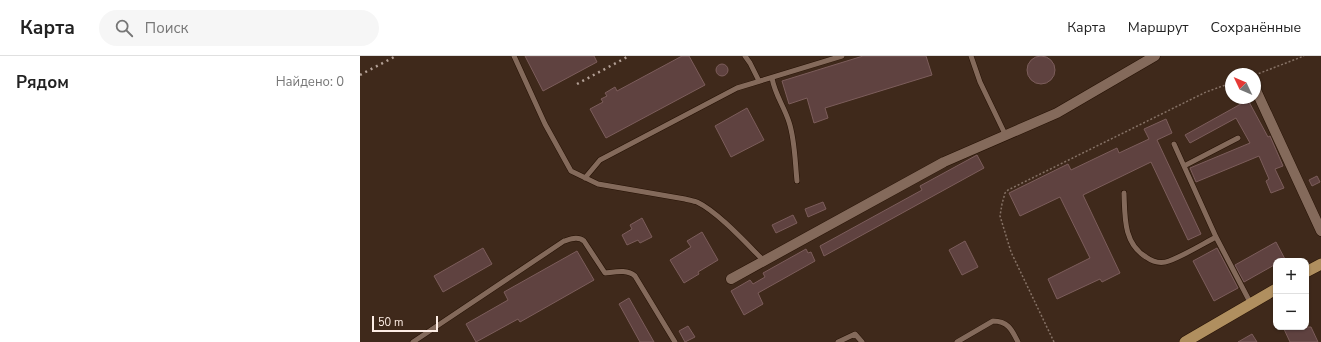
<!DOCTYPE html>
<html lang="ru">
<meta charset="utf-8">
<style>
body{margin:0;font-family:"Nunito Sans",sans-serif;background:#f6f6f6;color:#222}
.controls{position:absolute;right:12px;bottom:12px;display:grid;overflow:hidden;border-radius:8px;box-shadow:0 1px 3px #0004}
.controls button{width:36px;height:36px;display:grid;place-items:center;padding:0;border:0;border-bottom:1px solid #e0e0e0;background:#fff;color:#222;font:20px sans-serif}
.compass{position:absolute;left:865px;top:12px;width:36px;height:36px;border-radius:50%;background:#fff;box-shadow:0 1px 3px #0004;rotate:314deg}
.scale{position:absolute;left:12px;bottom:10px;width:66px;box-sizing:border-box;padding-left:4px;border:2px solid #fdede5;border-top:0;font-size:11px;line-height:14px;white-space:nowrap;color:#fdede5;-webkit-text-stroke:3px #3f291b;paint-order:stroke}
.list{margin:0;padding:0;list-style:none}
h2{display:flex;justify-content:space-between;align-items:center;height:52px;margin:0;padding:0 16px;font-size:17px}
h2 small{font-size:13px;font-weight:400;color:#767676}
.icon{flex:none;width:22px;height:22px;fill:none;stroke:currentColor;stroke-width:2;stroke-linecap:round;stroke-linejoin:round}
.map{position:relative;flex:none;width:961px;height:286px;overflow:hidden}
header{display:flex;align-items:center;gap:24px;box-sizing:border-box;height:56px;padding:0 20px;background:#fff;border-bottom:1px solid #e0e0e0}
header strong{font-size:19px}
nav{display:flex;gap:22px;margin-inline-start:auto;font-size:14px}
.search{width:280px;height:36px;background:#f6f6f6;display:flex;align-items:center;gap:10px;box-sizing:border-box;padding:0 14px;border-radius:22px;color:#767676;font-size:15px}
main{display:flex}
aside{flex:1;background:#fff}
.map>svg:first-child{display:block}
.building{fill:#5f4240;stroke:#7c5d5b}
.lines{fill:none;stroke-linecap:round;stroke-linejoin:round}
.service-casing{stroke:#251104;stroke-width:6}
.minor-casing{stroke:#251104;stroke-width:11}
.primary-casing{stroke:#251104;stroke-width:12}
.path{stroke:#867266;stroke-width:1.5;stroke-dasharray:2 2;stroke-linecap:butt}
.service{stroke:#846a5b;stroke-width:5}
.minor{stroke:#846a5b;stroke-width:10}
.primary{stroke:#b08f5f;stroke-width:11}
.rail{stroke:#b3a096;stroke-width:2.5;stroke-dasharray:2 4;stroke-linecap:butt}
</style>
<header>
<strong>Карта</strong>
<div class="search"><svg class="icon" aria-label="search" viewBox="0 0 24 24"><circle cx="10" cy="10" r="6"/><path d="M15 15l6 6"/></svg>Поиск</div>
<nav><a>Карта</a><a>Маршрут</a><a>Сохранённые</a></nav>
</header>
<main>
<aside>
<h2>Рядом<small>Найдено: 0</small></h2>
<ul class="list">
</ul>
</aside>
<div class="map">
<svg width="961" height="286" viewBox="0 0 961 286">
<rect width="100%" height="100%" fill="#3f291b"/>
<!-- building -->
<path class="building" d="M165,0H234L237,6L183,35Z
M322,0H329L345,29L246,82L230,53L243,46L241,43L247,40L245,37L255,31L257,35Z
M503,0H566L572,19L465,52L468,62L454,67L447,42L429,48L422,25Z
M667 14a14 14 0 1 1 28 0a14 14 0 1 1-28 0Z
M356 14a6 6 0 1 1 12 0a6 6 0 1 1-12 0Z
M888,44L908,81L910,80L923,110L915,113L924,132L911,137L906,125L909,123L899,100L836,126L830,112L890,87L876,62L830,87L825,79Z
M387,52L404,84L371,101L355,70Z
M806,63L812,77L797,84L841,178L828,184L791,106L723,139L760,217L742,226L740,223L697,243L688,223L730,202L700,141L660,160L649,137L708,108L711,114L757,92L759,97L789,83L784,73Z
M617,99L624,112L464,200L460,190L562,134L560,130Z
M957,120L960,126L952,130L949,124Z
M463,146L466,153L448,161L445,153Z
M433,159L437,167L416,177L412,169Z
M282,162L292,181L280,187L278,184L267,189L262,179L272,173L270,169Z
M342,176L358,204L338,216L339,218L324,227L310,204L331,191L327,185Z
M605,185L618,211L602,219L589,194Z
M916,186L926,205H916V208L884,226L875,209Z
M123,192L132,208L83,236L74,220Z
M857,192L878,232L854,245L833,205Z
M446,193L448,197L451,196L455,205L398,237L403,248L384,259L371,235L390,224L393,228L405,221L403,217Z
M217,195L234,224L160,266L158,263L116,286L106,268L148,244L144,236Z
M269,242L294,286H280L259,248Z
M328,270L335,281L325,286L319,275Z
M923,271H951L958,286H930Z
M892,278L897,286H878Z"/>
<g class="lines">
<defs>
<path id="service" d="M154,0L185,68L211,115L238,128L325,143C329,144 334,145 337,146C358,156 387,188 404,205
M385,0L390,7L399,25
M611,0L620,26L646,80
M412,22C415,39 424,50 429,66C435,84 435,106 437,125
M814,88L856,181L891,248
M824,110L878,82
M225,122L240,104L377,32L482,0
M764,137C765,160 763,187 786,201C793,206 801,208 809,205C825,199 841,189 856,181
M53,286L204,185C211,183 218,180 224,185L245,217C255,216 267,213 275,220L315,286
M478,286L495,278L502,286
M597,286L633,265C648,265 652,274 658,286"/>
<path id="minor" d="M895,32L961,175
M371,223L584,106L697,57L795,0"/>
<path id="primary" d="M946,216L961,208
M825,286L916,233"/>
</defs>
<!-- service casing -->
<use href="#service" class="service-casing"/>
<!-- minor casing -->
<use href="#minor" class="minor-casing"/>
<!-- primary casing -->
<use href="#primary" class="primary-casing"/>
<!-- path -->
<path class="path" d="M895,19L944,0
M694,286L651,196L640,160L642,148L645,137L648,134L846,36L871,27"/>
<!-- service -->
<use href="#service" class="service"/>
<!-- minor -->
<use href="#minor" class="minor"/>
<!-- primary -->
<use href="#primary" class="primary"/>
<!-- rail -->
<path class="rail" d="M0,19L36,0
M217,28L269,0"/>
</g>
</svg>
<div class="controls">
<button>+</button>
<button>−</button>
</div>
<svg class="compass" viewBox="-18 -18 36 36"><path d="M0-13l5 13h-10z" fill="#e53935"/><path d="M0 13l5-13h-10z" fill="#767676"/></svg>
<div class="scale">50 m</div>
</div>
</main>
